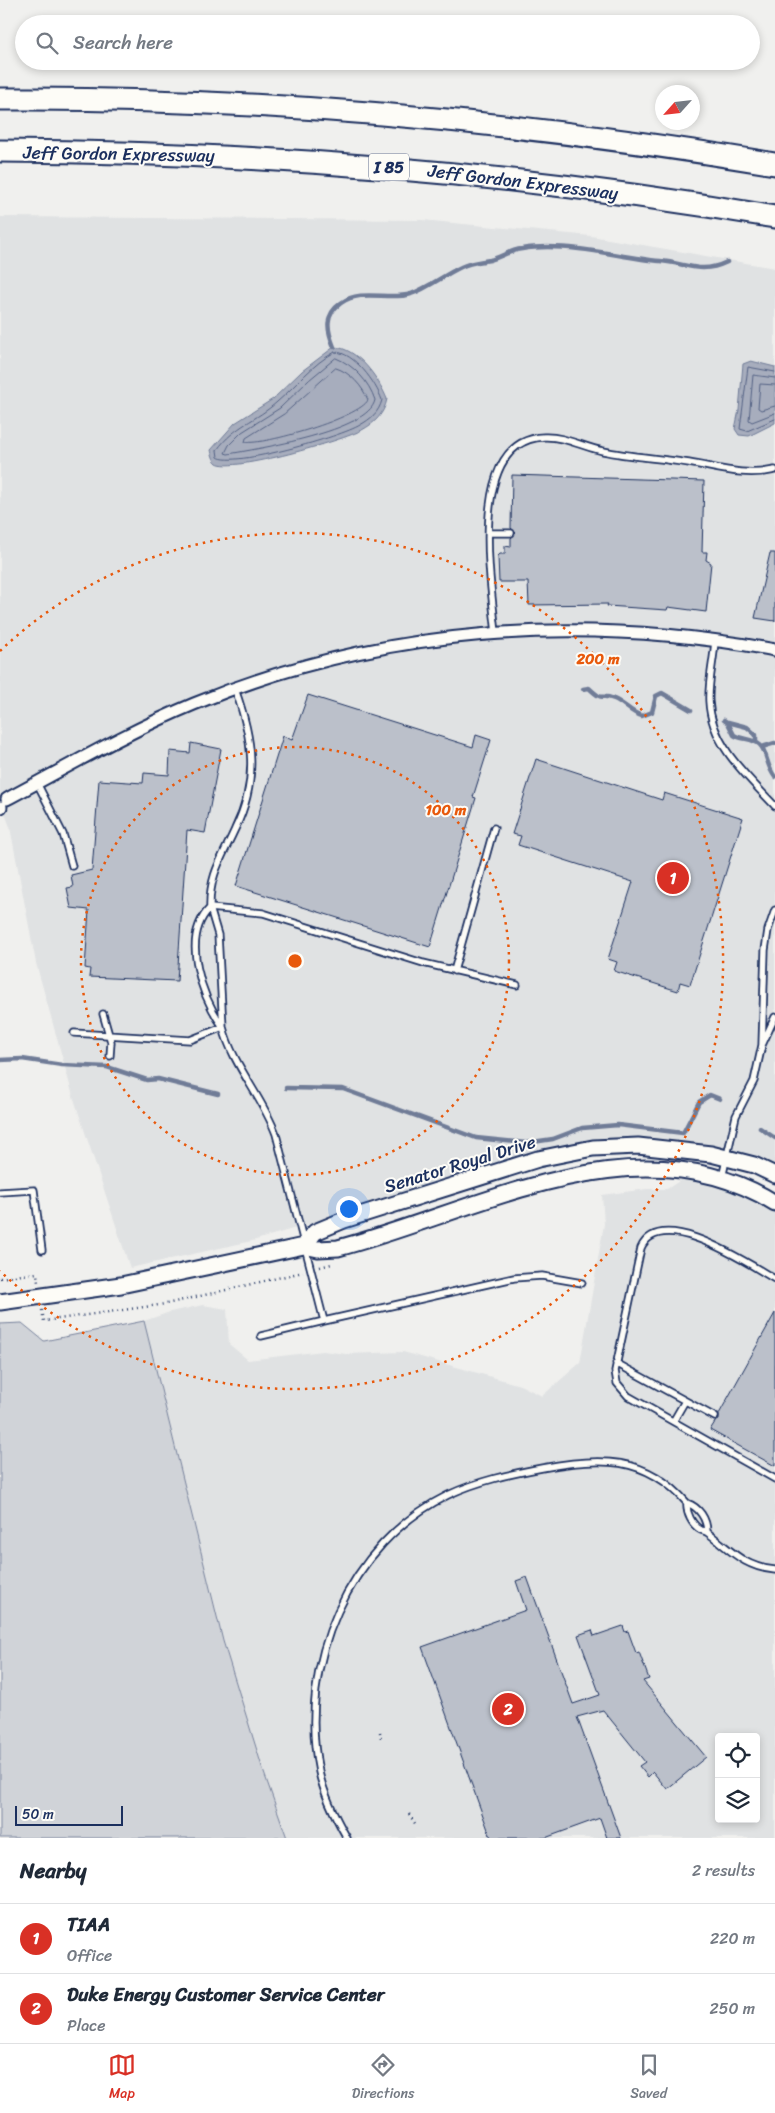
<!DOCTYPE html>
<style>
body{margin:0;font-family:Sriracha,sans-serif;background:#f2f2f3;color:#1f2937}
.controls{position:absolute;right:15px;bottom:15px;display:grid;overflow:hidden;border-radius:5px;box-shadow:0 2px 8px #0003}
.controls button{width:45px;height:45px;display:grid;place-items:center;padding:0;border:0;border-bottom:1px solid #e0e1e3;background:#fff;color:#1f2937;font:25px sans-serif}
.compass{position:absolute;left:655px;top:85px;width:45px;height:45px;border-radius:50%;background:#fff;box-shadow:0 2px 8px #0003;rotate:243deg}
.scale{position:absolute;left:15px;bottom:12px;width:108px;box-sizing:border-box;padding-left:5px;border:2px solid #1b2f5e;border-top:0;font-size:14px;line-height:18px;white-space:nowrap;color:#1b2f5e;-webkit-text-stroke:4px #fdfcf7;paint-order:stroke}
.you{position:absolute;left:348px;top:1208px;width:18px;height:18px;margin:-12px;border:4px solid #fff;border-radius:50%;background:#1a73e8;box-shadow:0 0 0 8px #1a73e833}
.badge{display:grid;place-items:center;width:32px;height:32px;border-radius:50%;background:#d93025;color:#fff;font-size:16px;font-weight:700}
.pin{position:absolute;translate:-50% -50%;border:2px solid #fff;box-shadow:0 1px 5px #0006}
.list{margin:0;padding:0;list-style:none}
h2{display:flex;justify-content:space-between;align-items:center;height:65px;margin:0;padding:0 20px;font-size:21px}
h2 small{font-size:16px;font-weight:400;color:#747a83}
.list li{display:grid;grid-template-columns:32px 1fr auto;gap:15px;align-items:center;box-sizing:border-box;height:70px;padding:0 20px;border-top:1px solid #e0e1e3}
.list b{display:block;font-size:19px;white-space:nowrap}
.list p{margin:0;font-size:16px;white-space:nowrap;color:#747a83}
.list em{font-size:16px;font-style:normal;color:#747a83}
.icon{flex:none;width:28px;height:28px;fill:none;stroke:currentColor;stroke-width:2;stroke-linecap:round;stroke-linejoin:round}
.map{position:relative;flex:none;width:775px;height:1838px;overflow:hidden}
.search{position:absolute;background:#fff;box-shadow:0 2px 8px #0003;left:15px;right:15px;top:15px;height:55px;display:flex;align-items:center;gap:12px;box-sizing:border-box;padding:0 18px;border-radius:28px;color:#747a83;font-size:19px}
.sheet{height:205px;background:#fff}
nav{display:flex;justify-content:space-around;align-items:center;box-sizing:border-box;height:70px;border-top:1px solid #e0e1e3;background:#fff;font-size:14px;color:#747a83}
nav a{display:grid;justify-items:center;gap:2px}
nav .on{color:#d93025}
.map>svg:first-child{display:block}
.built{fill:#e0e2e3;fill-rule:evenodd}
.green{fill:#d0d3d8;stroke:#76819b}
.water{fill:#a7adbd;stroke:#6f7b97}
.lines{fill:none;stroke-linecap:round;stroke-linejoin:round}
.shore{stroke:#536184;stroke-width:1}
.stream{stroke:#6f7b97;stroke-width:4.5}
.building{fill:#bbc0ca;stroke:#1b2f5e}
.service-casing{stroke:#1b2f5e;stroke-width:9}
.minor-casing{stroke:#1b2f5e;stroke-width:15}
.tertiary-casing{stroke:#1b2f5e;stroke-width:19}
.motorway-casing{stroke:#1b2f5e;stroke-width:25}
.path{stroke:#1b2f5e;stroke-width:2.5;stroke-dasharray:1 4;stroke-linecap:butt}
.service{stroke:#fdfcf7;stroke-width:5.5}
.minor{stroke:#fdfcf7;stroke-width:11}
.tertiary{stroke:#fdfcf7;stroke-width:15}
.motorway{stroke:#fdfcf7;stroke-width:21}
.ring{fill:none;stroke:#e8590c;stroke-width:2.5;stroke-dasharray:2.5 5}
.labels{text-anchor:middle;stroke-width:4;stroke-linejoin:round;paint-order:stroke}
.shield{fill:#fdfcf7;stroke:#5f6c8c;stroke-width:1}
.shield-label{font-size:16px;font-weight:bold;fill:#1b2f5e}
.street-label{font-size:18px;fill:#1b2f5e;stroke:#fdfcf7}
.centre{fill:#e8590c;stroke:#fdfcf7;stroke-width:2.5}
.ring-label{font-size:15px;text-anchor:middle;font-weight:bold;fill:#e8590c;stroke:#fdfcf7;stroke-width:4;stroke-linejoin:round;paint-order:stroke}
</style>
<div class="map">
<svg width="775" height="1838" viewBox="0 0 775 1838">
<rect width="100%" height="100%" fill="#f0f0ee"/>
<filter id="ink" filterUnits="userSpaceOnUse"><feTurbulence type="fractalNoise" baseFrequency=".02" numOctaves="2"/><feDisplacementMap in="SourceGraphic" scale="10" xChannelSelector="R" yChannelSelector="G"/><feConvolveMatrix kernelMatrix="1 2 1 2 8 2 1 2 1" color-interpolation-filters="sRGB"/></filter>
<g filter="url(#ink)">
<!-- built -->
<path class="built" d="M0,217L422,220L591,236L775,268V1166L729,1149L631,1139L600,1141L425,1189L256,1240L130,1268L73,1096L36,963L10,827L0,800Z
M682,1179L734,1189L775,1208V1838H287L263,1770L223,1641L144,1321L170,1312L203,1305L227,1309L229,1344L248,1360L323,1351L346,1354L403,1352L520,1385L542,1396L580,1363L604,1224L602,1195L647,1189H667ZM719,1737H756V1819H719Z"/>
<!-- green -->
<path class="green" d="M144,1321L223,1641L263,1770L287,1838H0V1324L22,1323L44,1341Z"/>
<!-- water -->
<path class="water" d="M334,347C358,348 379,379 387,399C384,414 375,423 362,430C344,440 232,473 217,463C213,460 212,454 211,450L235,423L273,399L302,371Z
M751,361L775,367V423L749,436L739,435L735,429L739,410L743,364Z"/>
<g class="lines">
<!-- shore -->
<path class="shore" d="M335,352C354,352 376,383 382,400C379,412 371,419 360,425C343,436 232,468 218,457L217,450C235,425 256,421 277,402C296,386 312,364 335,352Z
M336,358C354,365 369,382 375,400C369,431 257,449 228,454L225,453L229,445L242,432L280,408L309,380Z
M336,368C350,372 363,387 368,400C360,417 263,446 245,442L246,438L284,414Z
M775,372L748,367L740,429L747,431L775,419
M775,378L753,375L749,420L752,422L775,413
M775,385L760,384L758,408L761,410L775,406"/>
<!-- stream -->
<path class="stream" d="M334,347C327,330 324,315 341,303C362,288 388,301 411,294C428,288 444,275 461,267C471,262 479,262 490,260C501,257 511,250 522,249C540,246 561,247 579,249C607,252 633,259 660,261C687,263 700,275 727,262
M583,689L589,688C605,703 599,693 614,699C624,703 631,713 642,716L652,712L656,696L662,693L691,710
M724,720L728,723L734,735C742,740 753,738 760,745C767,751 766,766 775,777
M728,722L747,727L756,735V742
M762,747L775,743
M0,1060L22,1059L62,1065L107,1067L147,1080L158,1079L218,1094
M286,1088L343,1089L476,1138L526,1143L553,1139L582,1128L618,1125L683,1133L699,1102L710,1095L720,1099
M760,1128L775,1138"/>
</g>
<!-- building -->
<path class="building" d="M512,475L704,481L702,552H707L706,560L711,563L706,612L668,607L667,610L607,606L608,604L529,605L528,582H499L498,556L500,554H505V546L511,547V538L516,533L511,528Z
M770,553H775V621L755,618Z
M308,695L473,747L476,735L491,740L473,797L476,798L430,947L236,886L283,736L292,740Z
M191,743L221,749L205,833L187,830L177,981L89,977L90,969L85,968L89,910L71,908L67,888L73,887L71,875L92,870L99,780L143,783L144,773L169,775L170,751L190,753Z
M536,759L662,800L664,793L743,818L690,985L680,982L678,991L614,971L617,962L608,959L633,882L518,845L521,836L512,834Z
M775,1313V1466L710,1430L715,1422L719,1420V1414Z
M527,1577L573,1704L600,1695L578,1635L592,1630L594,1636L623,1626L625,1632L628,1631L636,1653L639,1652L649,1679L643,1681L706,1757L667,1789L653,1772L648,1777L639,1766L645,1762L603,1710L577,1717L621,1838H607L600,1818L545,1838H491L422,1647L526,1610L516,1581Z"/>
<g class="lines">
<defs>
<path id="service" d="M489,533H511
M496,633C491,584 466,440 544,437C564,436 583,447 603,451C631,457 660,458 689,463C719,468 744,477 775,470
M715,640C714,660 708,681 709,701C711,745 747,776 775,806
M235,689C253,739 259,780 235,829C222,858 209,875 210,908L263,913L423,963L517,985
M37,783L63,834L72,866
M210,908L218,935L223,1027C202,997 180,938 210,908Z
M775,910L768,930L765,950L762,1045L775,1017
M454,971L494,828
M103,1014L111,1042L110,1056
M74,1033L190,1040L223,1027C233,1066 262,1096 276,1134L324,1321L514,1278L542,1276L582,1283
M722,1178L736,1116L754,1081L762,1045
M0,1192L34,1190L42,1250
M775,1279C750,1265 661,1204 641,1248L615,1371L617,1383L628,1396L775,1479
M261,1336L324,1321
M616,1363L715,1417
M674,1420L685,1401
M707,1532C707,1519 699,1507 687,1503C686,1513 692,1525 701,1530C703,1531 706,1531 708,1533C731,1550 743,1567 775,1570
M347,1838C335,1817 324,1795 319,1772C297,1665 348,1544 448,1495C478,1481 510,1474 542,1468C599,1457 646,1455 687,1503"/>
<path id="minor" d="M7,799C69,766 129,731 194,704C380,627 578,614 775,650
M0,807H1"/>
<path id="tertiary" d="M304,1246L315,1232L344,1220L538,1159L593,1148L638,1146L711,1154L754,1165L775,1175
M0,1302L121,1285L304,1246L318,1249L338,1248C476,1212 637,1117 775,1203"/>
<path id="motorway" d="M0,99C260,97 519,121 775,164
M0,151C260,152 518,173 775,217"/>
</defs>
<!-- service casing -->
<use href="#service" class="service-casing"/>
<!-- minor casing -->
<use href="#minor" class="minor-casing"/>
<!-- tertiary casing -->
<use href="#tertiary" class="tertiary-casing"/>
<!-- motorway casing -->
<use href="#motorway" class="motorway-casing"/>
<!-- path -->
<path class="path" d="M320,1267L332,1264
M0,1278L37,1273L38,1283
M42,1310L44,1321L166,1304L303,1272
M380,1732L381,1739
M409,1814L416,1825"/>
<!-- service -->
<use href="#service" class="service"/>
<!-- minor -->
<use href="#minor" class="minor"/>
<!-- tertiary -->
<use href="#tertiary" class="tertiary"/>
<!-- motorway -->
<use href="#motorway" class="motorway"/>
</g>
</g>
<!-- distance rings -->
<g class="ring">
<circle cx="295" cy="961" r="214"/>
<path d="M0 651A428 428 0 1 1 0 1271"/>
</g>
<g class="labels">
<!-- shield labels -->
<rect class="shield" x="369" y="153.5" width="40" height="27" rx="4"/>
<g class="shield-label">
<text x="389" y="173">I 85</text>
</g>
<!-- street labels -->
<g class="street-label">
<text transform="translate(119 154) rotate(1)" y="6">Jeff Gordon Expressway</text>
<text transform="translate(523 182) rotate(7)" y="6">Jeff Gordon Expressway</text>
<text transform="translate(460 1164) rotate(-17)" y="6">Senator Royal Drive</text>
</g>
</g>
<circle cx="295" cy="961" r="8" class="centre"/>
<g class="ring-label">
<text x="598" y="664">200 m</text>
<text x="446" y="815">100 m</text>
</g>
</svg>
<div class="controls">
<button><svg class="icon" aria-label="locate" viewBox="0 0 24 24"><circle cx="12" cy="12" r="6"/><path d="M12 2v4M12 18v4M2 12h4M18 12h4"/></svg></button>
<button><svg class="icon" aria-label="layers" viewBox="0 0 24 24"><path d="M12 4l9 5-9 5-9-5zM3 14l9 5 9-5"/></svg></button>
</div>
<svg class="compass" viewBox="-18 -18 36 36"><path d="M0-13l5 13h-10z" fill="#e53935"/><path d="M0 13l5-13h-10z" fill="#747a83"/></svg>
<div class="scale">50 m</div>
<div class="you"></div>
<div class="pin badge" style="left:673px;top:878px">1</div>
<div class="pin badge" style="left:508px;top:1709px">2</div>
<div class="search"><svg class="icon" aria-label="search" viewBox="0 0 24 24"><circle cx="10" cy="10" r="6"/><path d="M15 15l6 6"/></svg>Search here</div>
</div>
<section class="sheet">
<h2>Nearby<small>2 results</small></h2>
<ul class="list">
<li><span class="badge">1</span><div><b>TIAA</b><p>Office</p></div><em>220 m</em></li>
<li><span class="badge">2</span><div><b>Duke Energy Customer Service Center</b><p>Place</p></div><em>250 m</em></li>
</ul>
</section>
<nav>
<a class="on"><svg class="icon" aria-label="map" viewBox="0 0 24 24"><path d="M3 6l6-2 6 2 6-2v14l-6 2-6-2-6 2zM9 4v14M15 6v14"/></svg>Map</a>
<a><svg class="icon" aria-label="directions" viewBox="0 0 24 24"><path d="M12 3l9 9-9 9-9-9zM9 14v-3h6M13 9l2 2-2 2"/></svg>Directions</a>
<a><svg class="icon" aria-label="saved" viewBox="0 0 24 24"><path d="M7 4h10v16l-5-4-5 4z"/></svg>Saved</a>
</nav>
